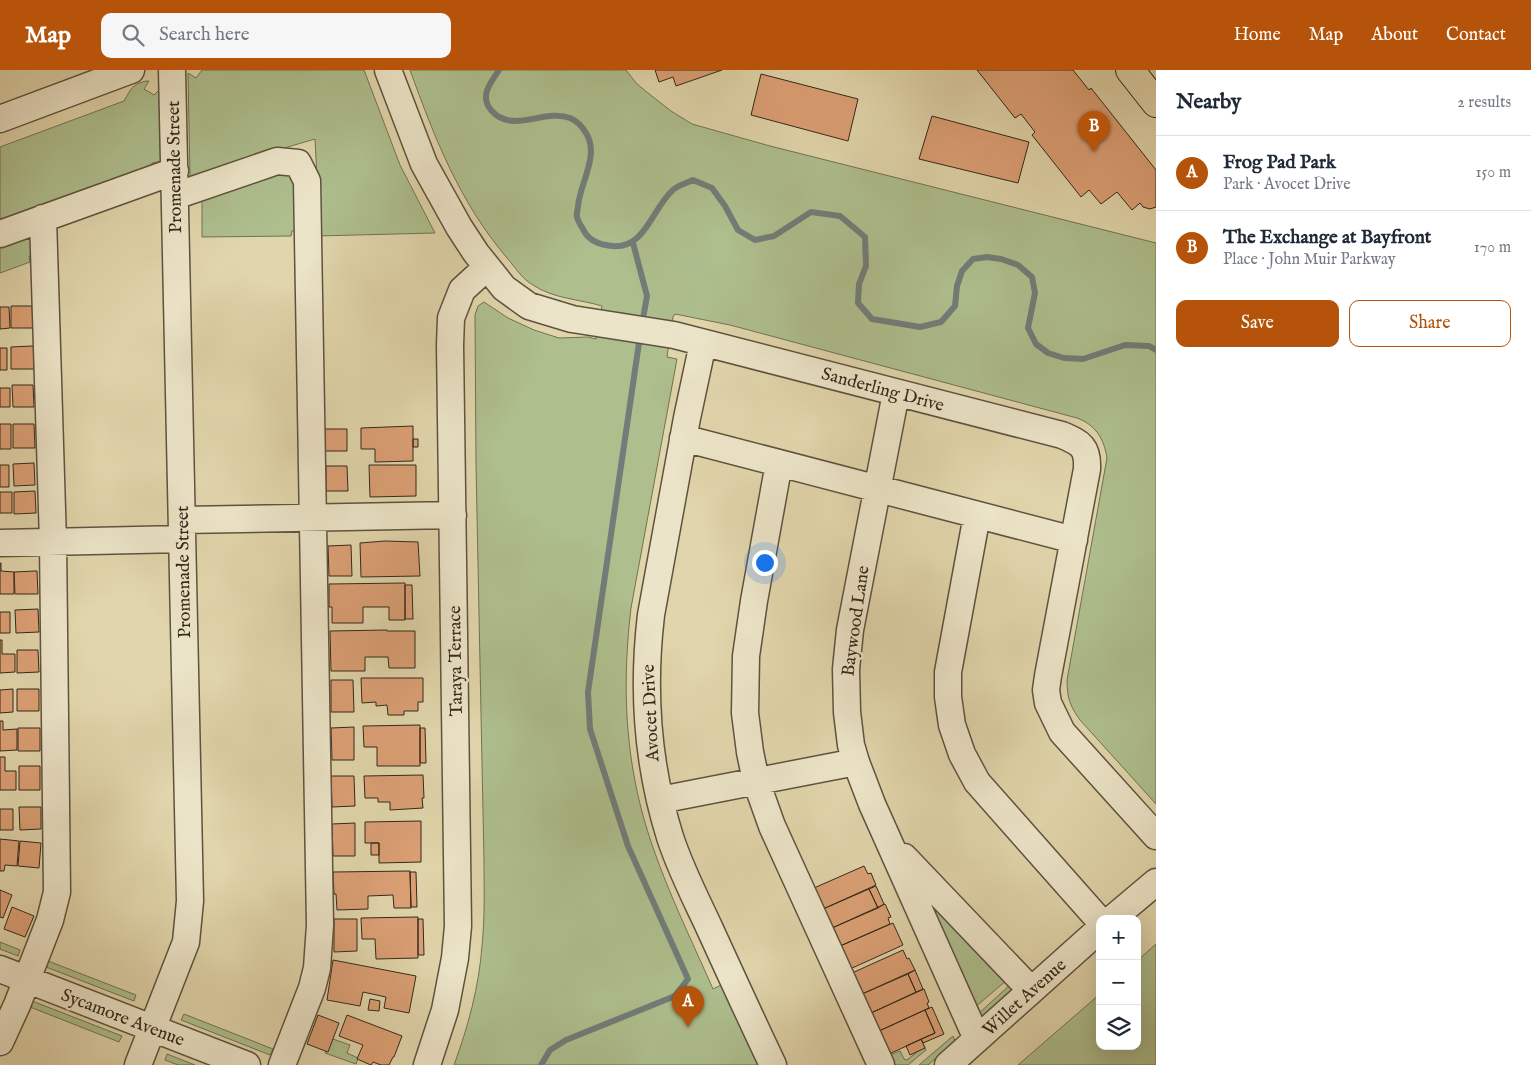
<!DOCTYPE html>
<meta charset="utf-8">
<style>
body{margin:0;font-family:"IM FELL English",serif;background:#f6f6f7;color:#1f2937}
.controls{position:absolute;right:15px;bottom:15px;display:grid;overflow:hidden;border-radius:10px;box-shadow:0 5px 20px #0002}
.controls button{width:45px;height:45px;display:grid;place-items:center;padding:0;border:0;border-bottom:1px solid #e0e1e3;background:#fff;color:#1f2937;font:25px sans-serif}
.you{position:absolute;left:764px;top:492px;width:18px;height:18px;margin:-12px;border:4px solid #fff;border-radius:50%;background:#1a73e8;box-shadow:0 0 0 8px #1a73e833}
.badge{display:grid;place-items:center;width:32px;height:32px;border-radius:50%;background:#b45309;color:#fff;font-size:16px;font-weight:700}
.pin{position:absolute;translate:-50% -41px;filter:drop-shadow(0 1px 2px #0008)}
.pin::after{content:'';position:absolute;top:26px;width:18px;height:15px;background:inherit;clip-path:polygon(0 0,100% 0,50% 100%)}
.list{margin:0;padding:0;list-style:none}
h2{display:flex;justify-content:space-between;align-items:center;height:65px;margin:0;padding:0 20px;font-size:21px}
h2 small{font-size:16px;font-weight:400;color:#747a83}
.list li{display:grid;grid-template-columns:32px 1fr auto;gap:15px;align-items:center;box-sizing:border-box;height:75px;padding:0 20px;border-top:1px solid #e0e1e3}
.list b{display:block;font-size:19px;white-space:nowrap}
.list p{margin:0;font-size:16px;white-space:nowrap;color:#747a83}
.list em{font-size:16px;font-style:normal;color:#747a83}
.actions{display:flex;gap:10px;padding:15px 20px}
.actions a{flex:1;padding:11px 0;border:1px solid #b45309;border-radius:10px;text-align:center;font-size:18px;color:#b45309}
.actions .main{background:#b45309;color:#fff}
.icon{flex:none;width:28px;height:28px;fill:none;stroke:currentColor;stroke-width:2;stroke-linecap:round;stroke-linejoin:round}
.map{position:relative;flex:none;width:1156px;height:995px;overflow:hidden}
header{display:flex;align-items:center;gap:30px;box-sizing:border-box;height:70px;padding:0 25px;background:#b45309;color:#fff}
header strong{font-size:24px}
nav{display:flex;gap:28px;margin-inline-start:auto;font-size:18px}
.search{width:350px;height:45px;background:#f6f6f7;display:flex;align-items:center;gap:12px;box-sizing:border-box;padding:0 18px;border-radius:10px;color:#747a83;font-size:19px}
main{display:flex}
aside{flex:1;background:#fff}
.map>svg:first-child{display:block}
.green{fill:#aebe8d;stroke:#707354}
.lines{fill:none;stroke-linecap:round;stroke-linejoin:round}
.stream{stroke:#717d78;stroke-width:6}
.building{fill:#dca075;stroke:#33281b}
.minor-casing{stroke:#5e533f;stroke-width:29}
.major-casing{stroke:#33281b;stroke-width:30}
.minor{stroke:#ece4c8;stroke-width:26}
.major{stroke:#e1d5ab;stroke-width:28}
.labels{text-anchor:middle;stroke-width:5;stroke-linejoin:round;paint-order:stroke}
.street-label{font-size:18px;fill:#33281b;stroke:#ece4c8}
</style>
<header>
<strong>Map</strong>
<div class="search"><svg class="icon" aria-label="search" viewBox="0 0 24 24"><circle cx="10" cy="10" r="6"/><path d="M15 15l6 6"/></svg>Search here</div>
<nav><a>Home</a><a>Map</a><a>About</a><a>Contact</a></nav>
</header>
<main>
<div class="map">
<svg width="1156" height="995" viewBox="0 0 1156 995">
<rect width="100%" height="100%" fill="#e1d5ab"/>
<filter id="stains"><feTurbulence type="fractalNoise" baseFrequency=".004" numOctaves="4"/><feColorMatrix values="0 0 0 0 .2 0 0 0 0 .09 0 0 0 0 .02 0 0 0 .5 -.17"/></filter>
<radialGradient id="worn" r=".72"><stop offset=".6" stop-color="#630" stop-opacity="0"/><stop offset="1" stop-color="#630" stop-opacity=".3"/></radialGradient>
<!-- green -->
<path class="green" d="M202,0H364L400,95L435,163L317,166V108L315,69L274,81L201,108L190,107L188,3L196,8Z
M410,0H626L636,13L648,23L671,41L692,54L770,76L1156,173V734L1080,650C1070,636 1067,628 1067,610L1107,388C1104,369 1096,355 1077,348L730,255L675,244L673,247L667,287L677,289L631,538C623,606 624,671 641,738C657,800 687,860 713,919L721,915L758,995H454C468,957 479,917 482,876C485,848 484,819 484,791L476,395L475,245L478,236L484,232L508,248L534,260L559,268L588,267L596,269L602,236C579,229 554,229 533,215C522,209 515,197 507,188C459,131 435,69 410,0Z
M146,11H149L144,19L154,25L160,19L162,91L152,93L151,99L0,153V77L124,31C131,19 132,14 146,11Z
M281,99L294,104L297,160L292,161L291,166L202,167V130Z
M28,165L32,168L38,183L29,186L30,192L0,203V172Z
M924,821L1007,910L974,938Z
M0,872L20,880L18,886L0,879Z
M1156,874V995H1018L1100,924V976H1137V891Z
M48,891L136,925L134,931L46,897Z
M1011,914L1013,919L982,946L979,947L977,945Z
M32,931L122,966L119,972L30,937Z
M184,944L273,979L270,985L181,950Z
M953,966L955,971L928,995H919Z
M333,969L350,975L347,983L358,988L356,994L325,983Z
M921,969L926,980L908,995H892L887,986L900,981L904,989L907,990L922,978Z
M167,984L195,995H178L165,990Z"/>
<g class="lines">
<!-- stream -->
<path class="stream" d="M499,0C491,12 479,26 491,40C512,65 544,38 570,48C577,51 582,56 586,63C600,85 580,113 578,136C578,139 576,144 577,147C578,152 582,157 584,161C590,172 601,175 612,176C646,179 652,138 673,120C678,115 687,113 693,110L712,118L725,136L738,160L755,170L774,166L811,142L840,146L865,167L866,196L859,214L858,233L872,249L920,257L941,252L955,236L957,216L962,201L973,189L987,187L1001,189L1018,195L1032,207L1035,223L1028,258L1036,274L1048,283L1064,288L1083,289L1125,275L1149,276L1156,280
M633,173L647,226L642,254
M541,995L550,980L566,970L675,926L688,909L628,776L590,659L588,622L640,266"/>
</g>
<!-- building -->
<path class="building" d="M655,0H722L676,16L673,7L659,12Z
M977,0H1073L1089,20L1091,18L1156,100V137L1150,139L1143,137L1140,133L1132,140L1117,122L1101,134L1089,120L1081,127L1032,65L1035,62L1021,44L1015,48Z
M761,4L858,29L848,71L751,45Z
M932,46L1029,72L1018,113L919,89Z
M11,236H32L33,258H11Z
M0,237H9L10,258L0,259Z
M32,276H34V299H11V277Z
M0,278H7V300H0Z
M12,315H33L34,337H13Z
M0,318H10V337H0Z
M0,354H11V379H0Z
M13,354H34L35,378H13Z
M413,356V391L375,392V379H361V358Z
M325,359H347V381H325Z
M413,369H418V377H413Z
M34,393L35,415L14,416L13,394Z
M0,395H9V417H0Z
M369,395H416V426L370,427Z
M326,396H347L348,421H326Z
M35,421L36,443L14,444V422Z
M0,422H12V443H0Z
M385,471L418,472L420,506L361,507L360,473Z
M351,475L352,506H329L328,476Z
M0,493H1V501L14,502V524H0Z
M35,501H37L38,524H15L14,502Z
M405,513V550H389V537H363V553H332V537H329V514Z
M405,515H412L413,549H405Z
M38,539L39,562L16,563L15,540Z
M0,542H10V563H0Z
M387,560V561H415V598H389L388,587H365V601H331L330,561Z
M0,570H2V584H15V602L0,603Z
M17,580H38L39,602L17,603Z
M361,608H423V632H418V641H404V645H388L387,635L376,636V632L362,633Z
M331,610H353L354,642H331Z
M13,619V642L0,643V620Z
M17,619H39V641H17Z
M0,651H3V660L17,659V680L0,681Z
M420,655V696H377V677H364L363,656Z
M354,657V690H332L331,658Z
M18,658H40V681H18Z
M420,658H425L426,693H420Z
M0,687H5V701H16V720H0Z
M19,696H40V720H19Z
M423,705L424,728H422L423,738L390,740V732H378V728H365L364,706Z
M331,706H354L355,736L332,737Z
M19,737H41V759L20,760Z
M0,739H13V760H0Z
M421,751V792L379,793V773H365V752Z
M355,753V786H333L332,754Z
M0,769L19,771L17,796L5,795L4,801H0Z
M20,771L41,773L39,798L18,796Z
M371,773H379V785H371Z
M864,796L868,804L871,803L876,815L823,839L814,818Z
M410,801L411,838H394L393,825L368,826V839L337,840L336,824H334L333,802Z
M410,802H416L417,837H411Z
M876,816L884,834L878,838L869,819Z
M869,819L878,838L832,858L823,839Z
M0,820L12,825L3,848L0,847Z
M885,834L891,847L888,848L890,854L840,876L832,858Z
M12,837L34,846L25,867L4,859Z
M418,847V888L376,889L375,869H362L361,848Z
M334,849H357V881L334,882Z
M418,849H423L424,885H418Z
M893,853L903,875L850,899L840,876Z
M903,880L907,889L909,888L915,900L862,924L852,903Z
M333,890L416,906L409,943L384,938L386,927L363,922L360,936L327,930Z
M915,900L923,919L916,922L908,904Z
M908,904L916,922L871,943L862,924Z
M924,919L929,932L927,933L929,938L879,961L871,943Z
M370,929L380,931L379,941L368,940Z
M932,937L944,964L923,973L921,969L935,963L925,940Z
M925,940L935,963L889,984L879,961Z
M318,945L339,953L328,982L307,974Z
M347,945L402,966L394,987H393L389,995H381L373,992L371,995L357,989L363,975L339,966Z
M921,969L925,978L910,985L906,976Z"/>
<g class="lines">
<defs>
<path id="minor" d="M388,0L424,94L459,157L476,183L504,218L529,236L572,249L674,265L1062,365C1081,373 1088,377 1087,399L1048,606L1046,620L1048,633L1062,662L1156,766
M0,49L131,0
M175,126L277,91L298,93L307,111L320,855L317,898L312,918L282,995
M0,164L175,101
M703,273L687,348L651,545C642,621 647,694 670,767C680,798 695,827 709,857C730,903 751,949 773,995
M896,323L850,560L846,599L847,642L851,675L856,692L872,734L977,969
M683,368L1074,470
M779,393L754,531L746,586L745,643L750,682L756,711L772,756L881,995
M977,445L948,602V627L952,655L962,684L977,712L1100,851
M182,450L453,445
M0,473L182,469
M660,730L856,692
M904,787L1031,920
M1112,849L1156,812
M0,899L247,995
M0,972L17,935L50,850L57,822L53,472L43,148
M138,995L186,872L190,831L172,0
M427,995L445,940L455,888L458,856L450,275L451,248L462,220L487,197
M948,995L1100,859"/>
<path id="major" d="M1130,0L1156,33"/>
</defs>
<!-- minor casing -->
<use href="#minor" class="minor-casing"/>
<!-- major casing -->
<use href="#major" class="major-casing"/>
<!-- minor -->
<use href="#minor" class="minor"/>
<!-- major -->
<use href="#major" class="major"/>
</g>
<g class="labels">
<!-- street labels -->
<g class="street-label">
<text transform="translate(174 97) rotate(-91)" y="6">Promenade Street</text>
<text transform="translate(883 319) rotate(15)" y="6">Sanderling Drive</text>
<text transform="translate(183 502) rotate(-91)" y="6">Promenade Street</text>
<text transform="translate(855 551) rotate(-82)" y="6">Baywood Lane</text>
<text transform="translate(455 591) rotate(-91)" y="6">Taraya Terrace</text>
<text transform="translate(650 643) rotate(-93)" y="6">Avocet Drive</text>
<text transform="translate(1024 927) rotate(-42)" y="6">Willet Avenue</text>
<text transform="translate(123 947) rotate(21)" y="6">Sycamore Avenue</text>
</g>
</g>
<rect width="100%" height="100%" filter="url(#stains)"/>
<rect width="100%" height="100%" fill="url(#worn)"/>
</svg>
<div class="controls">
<button>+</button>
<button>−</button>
<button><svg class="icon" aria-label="layers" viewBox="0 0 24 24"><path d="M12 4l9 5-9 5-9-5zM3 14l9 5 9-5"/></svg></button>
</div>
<div class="you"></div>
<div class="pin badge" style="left:688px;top:957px">A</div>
<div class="pin badge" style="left:1094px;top:82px">B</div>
</div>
<aside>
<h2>Nearby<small>2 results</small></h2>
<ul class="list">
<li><span class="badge">A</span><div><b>Frog Pad Park</b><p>Park · Avocet Drive</p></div><em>150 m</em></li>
<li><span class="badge">B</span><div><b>The Exchange at Bayfront</b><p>Place · John Muir Parkway</p></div><em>170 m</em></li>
</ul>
<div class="actions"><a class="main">Save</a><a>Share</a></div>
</aside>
</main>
